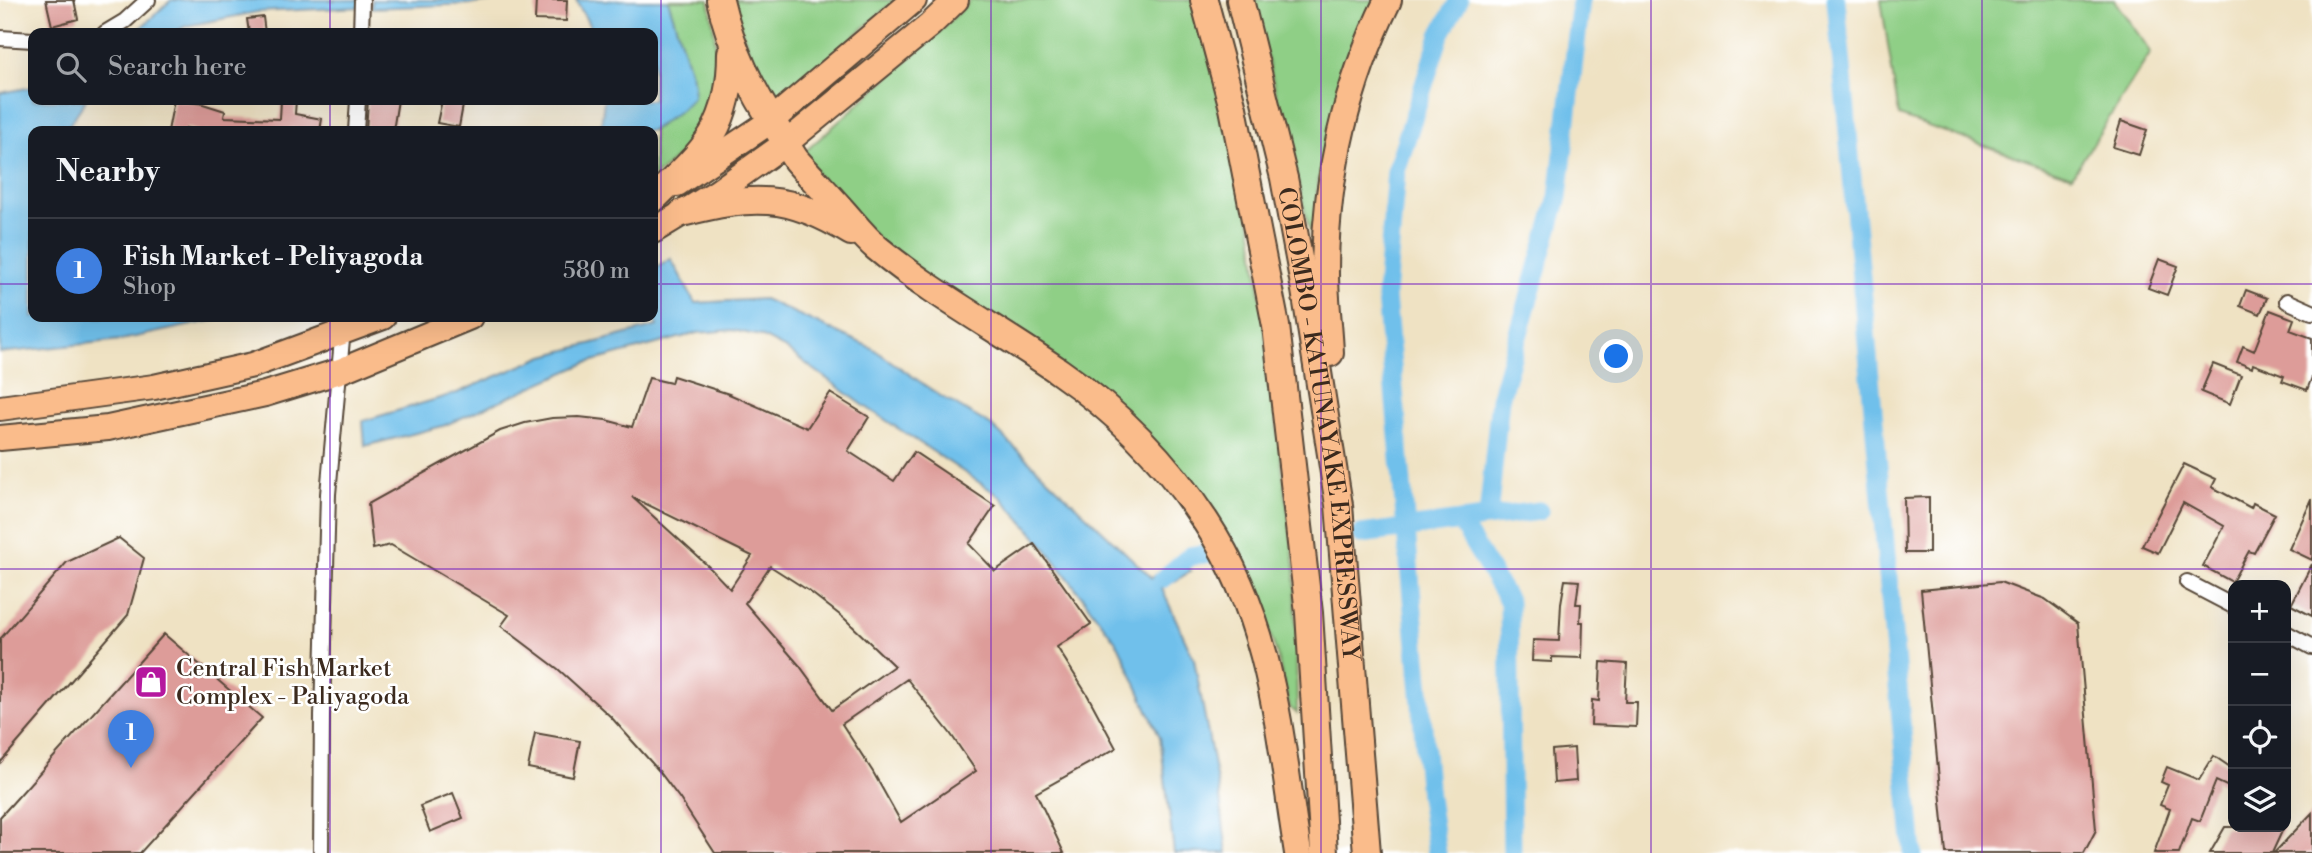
<!DOCTYPE html>
<meta charset="utf-8">
<style>
body{margin:0;font-family:"Libre Bodoni",serif;background:#20242c;color:#f1f3f6}
.controls{position:absolute;right:21px;bottom:21px;display:grid;overflow:hidden;border-radius:14px;box-shadow:0 7px 28px #0002}
.controls button{width:63px;height:63px;display:grid;place-items:center;padding:0;border:0;border-bottom:2px solid #363941;background:#171b24;color:#f1f3f6;font:35px sans-serif}
.you{position:absolute;left:1617px;top:357px;width:24px;height:24px;margin:-18px;border:5px solid #fff;border-radius:50%;background:#1a73e8;box-shadow:0 0 0 10px #1a73e833}
.badge{display:grid;place-items:center;width:46px;height:46px;border-radius:50%;background:#d690ce;color:#fff;font-size:23px;font-weight:700}
.pin{position:absolute;translate:-50% -58px;filter:drop-shadow(0 2px 4px #0008)}
.pin::after{content:'';position:absolute;top:37px;width:24px;height:21px;background:inherit;clip-path:polygon(0 0,100% 0,50% 100%)}
.list{margin:0;padding:0;list-style:none}
h2{display:flex;justify-content:space-between;align-items:center;height:91px;margin:0;padding:0 28px;font-size:30px}
h2 small{font-size:23px;font-weight:400;color:#9ea1a6}
.list li{display:grid;grid-template-columns:46px 1fr auto;gap:21px;align-items:center;box-sizing:border-box;height:105px;padding:0 28px;border-top:2px solid #363941}
.list b{display:block;font-size:26px;white-space:nowrap}
.list p{margin:0;font-size:23px;white-space:nowrap;color:#9ea1a6}
.list em{font-size:23px;font-style:normal;color:#9ea1a6}
.icon{flex:none;width:38px;height:38px;fill:none;stroke:currentColor;stroke-width:2;stroke-linecap:round;stroke-linejoin:round}
.map{position:relative;flex:none;width:2312px;height:853px;overflow:hidden}
.search{position:absolute;background:#171b24;box-shadow:0 7px 28px #0002;left:28px;top:28px;width:630px;height:77px;display:flex;align-items:center;gap:18px;box-sizing:border-box;padding:0 24px;border-radius:14px;color:#9ea1a6;font-size:26px}
.panel{position:absolute;background:#171b24;box-shadow:0 7px 28px #0002;left:28px;top:126px;width:630px;height:196px;border-radius:14px}
.map>svg:first-child{display:block}
.green{fill:#8fcf86;stroke:#657c52;stroke-width:2}
.water{fill:#70c0eb;stroke:#567584;stroke-width:2}
.lines{fill:none;stroke-linecap:round;stroke-linejoin:round}
.canal{stroke:#70c0eb;stroke-width:19}
.building{fill:#dd9c99;fill-rule:evenodd}
.minor-casing{stroke:#564637;stroke-width:18}
.trunk-casing{stroke:#564637;stroke-width:28}
.motorway-casing{stroke:#564637;stroke-width:30}
.minor{stroke:#fff;stroke-width:14}
.trunk{stroke:#fabc8b;stroke-width:24}
.motorway{stroke:#fabc8b;stroke-width:26}
.grid{fill:none;stroke:#7b2cbf;stroke-width:2;stroke-opacity:0.55}
.labels{text-anchor:middle;stroke-width:5;stroke-linejoin:round;paint-order:stroke}
.street-label{font-size:24px;fill:#3b2a1e;stroke:#fff}
.poi-label{font-size:24px;fill:#3b2a1e;stroke:#fff;text-anchor:start}
</style>
<div class="map">
<svg width="2312" height="853" viewBox="0 0 2312 853">
<rect width="100%" height="100%" fill="#fff"/>
<filter id="ink" filterUnits="userSpaceOnUse"><feTurbulence type="fractalNoise" baseFrequency=".0143" numOctaves="2"/><feDisplacementMap in="SourceGraphic" scale="14" xChannelSelector="R" yChannelSelector="G"/><feConvolveMatrix kernelMatrix="1 2 1 2 8 2 1 2 1" color-interpolation-filters="sRGB"/></filter>
<filter id="wash" filterUnits="userSpaceOnUse"><feTurbulence type="fractalNoise" baseFrequency=".00686" numOctaves="4" result="noise"/><feDisplacementMap in="SourceGraphic" scale="28" xChannelSelector="R" yChannelSelector="G"/><feGaussianBlur stdDeviation="1.57" result="paint"/><feColorMatrix in="noise" values="0 0 0 0 0 0 0 0 0 0 0 0 0 0 0 0 0 1.4 0 .05"/><feComposite in="paint" operator="in"/></filter>
<g filter="url(#wash)">
<rect width="100%" height="100%" fill="#efe2c3"/>
<!-- green -->
<path class="green" d="M668,0H709C724,75 720,130 653,177V131H651L682,109L694,84Z
M731,0H895L779,103H768Z
M971,0H1199L1251,224L1295,568L1297,713L1290,708L1276,651L1265,620L1196,489L885,247L800,156L936,35Z
M1253,0H1379L1324,146L1317,190L1316,237L1310,232Z
M1881,0H2114L2151,52L2072,176L1899,116Z"/>
<!-- water -->
<path class="water" d="M171,0H362V7L257,12L186,26L173,33H135Z
M372,0H512L471,4L372,8Z
M576,0H668L694,84L693,97L682,109L651,131H597L601,127L604,100H653V33H592C589,21 581,12 576,0Z
M33,87V100H86L65,131H33V317H229L121,340L0,353V93Z
M671,259L695,303L764,299L872,348L939,395L992,426L1152,578L1178,556L1191,571L1162,589L1194,659L1220,798L1227,853H1174L1160,737L1119,646L1041,542L1001,497L863,405L786,349L761,336L732,330L697,333L586,363L443,426L365,446L363,421L457,393L544,356L657,326L653,312V270Z"/>
<g class="lines">
<!-- canal -->
<path class="canal" d="M1836,0L1913,853
M1488,517L1500,399L1558,197L1581,0
M1460,521L1509,602L1512,853
M1361,534L1539,511
M1163,579L1190,556L1210,553
M1437,853L1429,797L1386,296L1396,171L1440,35L1459,0"/>
</g>
<g id="blocks">
<!-- building -->
<path class="building" d="M46,0H74L78,19L52,26Z
M536,0H567L566,21L535,20Z
M263,17L265,33H249L247,19Z
M174,100L203,104L225,111L224,117L280,119L281,100H296L295,114L322,119L320,131L290,128V131H199L186,128V131H168Z
M368,100H398L393,131H366Z
M442,100H464L459,127L437,123Z
M2121,121L2147,130L2139,155L2113,147Z
M2159,259L2178,266L2167,295L2148,288Z
M2246,290L2267,298L2260,314L2240,306Z
M2270,310L2294,319L2290,330L2312,338V377L2307,390L2282,381L2284,376L2253,364L2252,368L2237,362L2243,346L2254,351Z
M2213,364L2241,375L2230,404L2201,392Z
M673,376L729,394L807,428L830,393L869,417L848,451L894,481L914,452L995,506L969,544L995,571L1034,544L1091,624L1057,647L1088,696L1116,748L1036,793L1064,853H715L680,799L659,771L611,717L558,669L501,626L509,615L391,545L373,549L368,504L500,431L525,423L552,418L579,417L606,420L632,427L649,378L671,383ZM632,497L752,556L730,589L708,566ZM770,566L809,591L845,619L894,666L832,710L799,665L745,603ZM907,679L950,733L976,771L901,822L873,772L842,724Z
M2184,464L2216,479L2212,487L2251,508L2253,503L2275,514L2254,553L2249,551L2232,582L2203,566L2224,526L2183,503L2158,553L2142,546Z
M1929,497V553H1905L1904,498Z
M2312,499V560L2289,549Z
M119,538L144,558L128,615L0,763V639L67,562Z
M2312,564V616L2291,605Z
M1565,580L1579,581L1576,604H1581L1580,622H1583L1582,658L1552,657V662L1532,661L1533,640L1559,641L1561,603Z
M2000,582L2045,599L2078,623L2096,830L2084,853H1946L1921,590Z
M164,634L262,718L140,853H0V817Z
M1601,662L1627,664L1625,702H1637L1636,727L1591,725L1592,700L1599,701Z
M535,733L580,741L573,777L528,768Z
M1574,748L1576,781L1554,783L1552,750Z
M2214,756L2233,769V789L2216,781L2200,821L2192,818L2179,853H2154L2170,809L2160,805L2168,785L2161,782L2167,767L2199,780Z
M453,793L463,818L430,832L420,806Z
M2312,813V853H2274Z
M2225,827H2284L2272,853H2210Z"/>
</g>
</g>
<g filter="url(#ink)">
<use href="#blocks" fill-opacity="0" stroke="#564637" stroke-width="2"/>
<g class="lines">
<defs>
<path id="minor" d="M105,33L125,21L148,0
M361,33L362,0
M0,38L33,40
M356,131L358,100
M2287,301L2312,312
M2187,582L2233,606
M2286,633L2312,647
M321,853L322,716L328,494L344,317"/>
<path id="trunk" d="M677,184L771,121L914,0
M653,231L717,192L786,143L930,25L956,0
M0,408L154,387L253,365L383,317
M0,438L108,428L265,394L340,371L470,317"/>
<g id="motorway">
<path d="M720,0C732,51 751,89 779,132C785,141 790,152 796,160C810,176 826,192 840,208C852,221 863,236 877,248C934,295 1000,330 1060,372C1118,412 1168,464 1206,522C1274,626 1279,736 1298,853"/>
<path d="M1204,0L1233,108L1276,326L1309,613L1324,853"/>
<path id="s1" d="M1240,0L1284,178L1305,290L1339,505L1367,853"/>
<path d="M653,199C704,151 731,128 731,53"/>
<path d="M682,213C753,195 787,193 851,232"/>
<path d="M1330,353C1329,327 1325,300 1325,273C1325,179 1346,85 1388,0"/>
</g>
</defs>
<!-- minor casing -->
<use href="#minor" class="minor-casing"/>
<!-- trunk casing -->
<use href="#trunk" class="trunk-casing"/>
<!-- motorway casing -->
<use href="#motorway" class="motorway-casing"/>
<!-- minor -->
<use href="#minor" class="minor"/>
<!-- trunk -->
<use href="#trunk" class="trunk"/>
<!-- motorway -->
<use href="#motorway" class="motorway"/>
</g>
</g>
<!-- grid -->
<path class="grid" d="M330,0V33M661,0V853M991,0V853M1321,0V853M1651,0V853M1982,0V853M330,100V131M0,284H33M653,284H2312M330,317V853M0,569H2312"/>
<!-- icons -->
<defs>
<symbol id="shop-square" viewBox="-11 -11 22 22"><rect x="-9" y="-9" width="18" height="18" rx="4" fill="#b5179e" stroke="#fff"/><path d="M-5-2.5h2.3a2.7 3.5 0 0 1 5.4 0H5L5.5 6h-11ZM-1.5-2.5h3a1.5 2.3 0 0 0-3 0Z" fill="#fff"/></symbol>
</defs>
<g fill-rule="evenodd">
<use href="#shop-square" x="132" y="663" width="38" height="38"/>
</g>
<g class="labels">
<!-- street labels -->
<g class="street-label">
<text dy="8" stroke="none"><textPath href="#s1" startOffset="432">COLOMBO - KATUNAYAKE EXPRESSWAY</textPath></text>
</g>
<!-- poi labels -->
<g class="poi-label">
<text x="176" y="676">Central Fish Market<tspan x="176" dy="28">Complex - Paliyagoda</tspan></text>
</g>
</g>
</svg>
<div class="controls">
<button>+</button>
<button>−</button>
<button><svg class="icon" aria-label="locate" viewBox="0 0 24 24"><circle cx="12" cy="12" r="6"/><path d="M12 2v4M12 18v4M2 12h4M18 12h4"/></svg></button>
<button><svg class="icon" aria-label="layers" viewBox="0 0 24 24"><path d="M12 4l9 5-9 5-9-5zM3 14l9 5 9-5"/></svg></button>
</div>
<div class="you"></div>
<div class="pin badge" style="left:131px;top:768px;background:#3f7fe0">1</div>
<div class="search"><svg class="icon" aria-label="search" viewBox="0 0 24 24"><circle cx="10" cy="10" r="6"/><path d="M15 15l6 6"/></svg>Search here</div>
<section class="panel">
<h2>Nearby<small></small></h2>
<ul class="list">
<li><span class="badge" style="background:#3f7fe0">1</span><div><b>Fish Market - Peliyagoda</b><p>Shop</p></div><em>580 m</em></li>
</ul>
</section>
</div>
